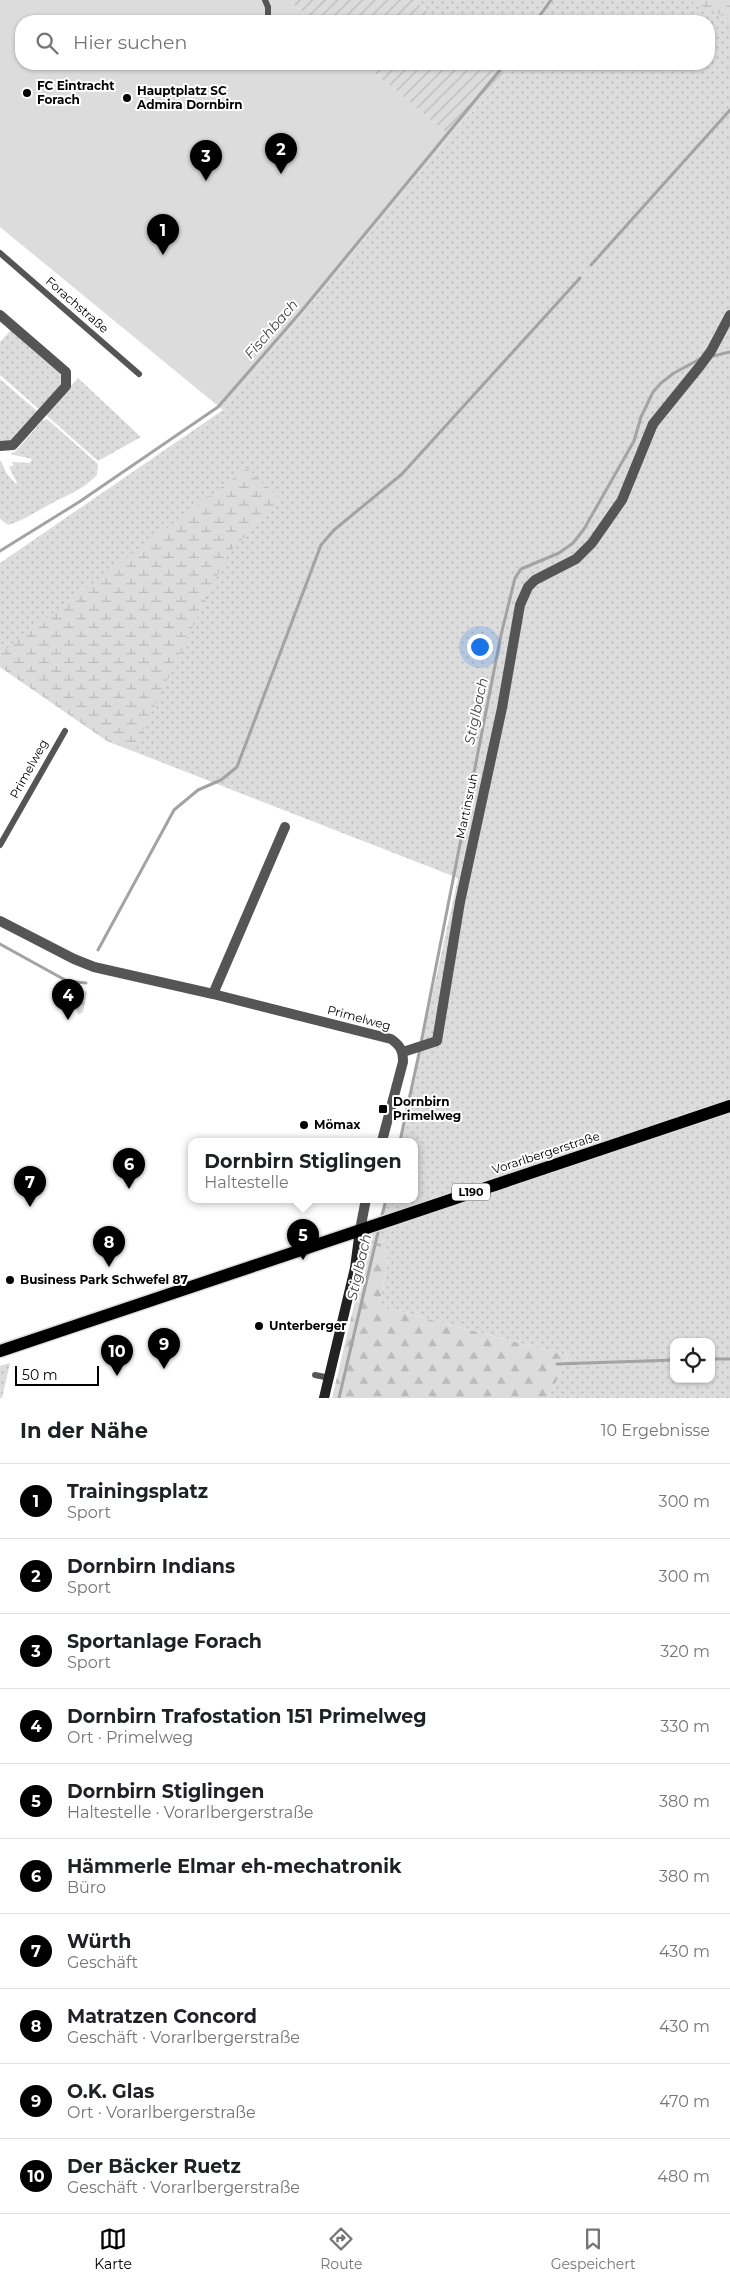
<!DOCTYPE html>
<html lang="de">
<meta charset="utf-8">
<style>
body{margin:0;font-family:Montserrat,sans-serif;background:#f6f6f6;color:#202124}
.controls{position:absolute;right:15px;bottom:15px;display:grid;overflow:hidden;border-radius:10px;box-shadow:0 1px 4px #0004}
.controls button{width:45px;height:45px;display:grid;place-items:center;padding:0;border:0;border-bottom:1px solid #e0e0e0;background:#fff;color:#202124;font:25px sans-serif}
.scale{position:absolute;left:15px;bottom:12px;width:84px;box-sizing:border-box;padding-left:5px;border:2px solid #000;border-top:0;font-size:14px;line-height:18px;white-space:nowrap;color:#000;-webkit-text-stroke:4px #fff;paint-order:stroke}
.you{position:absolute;left:479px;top:646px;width:18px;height:18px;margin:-12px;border:4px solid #fff;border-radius:50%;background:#1a73e8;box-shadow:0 0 0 8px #1a73e833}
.badge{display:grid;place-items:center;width:32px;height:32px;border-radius:50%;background:#000;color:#fff;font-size:16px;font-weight:700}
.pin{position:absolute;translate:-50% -41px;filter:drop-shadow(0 1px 2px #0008)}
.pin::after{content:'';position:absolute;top:26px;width:18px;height:15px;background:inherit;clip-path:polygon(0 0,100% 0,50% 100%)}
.popup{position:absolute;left:188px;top:1138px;width:230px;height:65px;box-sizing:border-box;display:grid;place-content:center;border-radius:10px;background:#fff;filter:drop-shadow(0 1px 4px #0005);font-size:16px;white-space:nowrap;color:#757577}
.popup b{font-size:19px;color:#202124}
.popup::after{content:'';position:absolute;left:50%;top:100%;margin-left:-10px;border:10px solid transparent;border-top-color:#fff}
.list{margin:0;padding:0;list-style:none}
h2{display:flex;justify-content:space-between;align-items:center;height:65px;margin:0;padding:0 20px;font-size:21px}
h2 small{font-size:16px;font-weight:400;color:#757577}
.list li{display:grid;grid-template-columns:32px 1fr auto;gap:15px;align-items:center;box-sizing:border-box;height:75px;padding:0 20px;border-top:1px solid #e0e0e0}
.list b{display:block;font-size:19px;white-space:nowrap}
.list p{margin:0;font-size:16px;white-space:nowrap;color:#757577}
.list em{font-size:16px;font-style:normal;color:#757577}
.icon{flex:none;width:28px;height:28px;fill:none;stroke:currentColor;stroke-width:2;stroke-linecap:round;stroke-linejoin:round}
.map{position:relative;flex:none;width:730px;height:1398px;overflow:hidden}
.search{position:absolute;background:#fff;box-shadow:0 1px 4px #0004;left:15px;right:15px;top:15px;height:55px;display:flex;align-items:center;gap:12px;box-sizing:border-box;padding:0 18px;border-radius:20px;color:#757577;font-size:19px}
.sheet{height:815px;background:#fff}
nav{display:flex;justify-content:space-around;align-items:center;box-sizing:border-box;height:70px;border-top:1px solid #e0e0e0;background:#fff;font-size:14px;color:#757577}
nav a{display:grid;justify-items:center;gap:2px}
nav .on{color:#000}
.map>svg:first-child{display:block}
.grass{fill:url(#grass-dots);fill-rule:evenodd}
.forest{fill:url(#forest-firs)}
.wetland{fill:url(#wetland-marsh)}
.park{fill:#dcdcdc}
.garden{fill:url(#garden-furrows)}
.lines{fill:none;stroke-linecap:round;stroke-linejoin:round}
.stream{stroke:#a3a3a3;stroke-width:3}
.primary-casing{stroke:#dbdbdb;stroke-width:15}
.lane{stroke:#555;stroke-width:6}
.street{stroke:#555;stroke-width:10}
.secondary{stroke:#222;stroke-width:10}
.primary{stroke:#000;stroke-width:12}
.poi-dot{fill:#000;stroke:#fff;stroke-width:2}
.labels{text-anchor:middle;stroke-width:4;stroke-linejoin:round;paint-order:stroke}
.shield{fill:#fff;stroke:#4c4c4c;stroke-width:1}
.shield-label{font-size:11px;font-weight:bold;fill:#000}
.poi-label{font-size:12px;font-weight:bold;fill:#000;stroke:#fff;text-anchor:start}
.street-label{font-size:12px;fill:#000;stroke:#fff}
.water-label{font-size:14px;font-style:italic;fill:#444;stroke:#fff}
</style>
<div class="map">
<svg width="730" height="1398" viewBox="0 0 730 1398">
<defs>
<pattern id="grass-dots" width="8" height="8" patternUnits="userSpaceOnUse" patternTransform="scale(1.25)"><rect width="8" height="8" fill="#dcdcdc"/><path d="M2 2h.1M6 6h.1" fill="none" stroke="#bbb" stroke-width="1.8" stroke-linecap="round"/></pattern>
<pattern id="forest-firs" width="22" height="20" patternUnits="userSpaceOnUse" patternTransform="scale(1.25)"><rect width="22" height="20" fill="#dcdcdc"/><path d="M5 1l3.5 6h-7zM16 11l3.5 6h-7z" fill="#bbb"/></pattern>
<pattern id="wetland-marsh" width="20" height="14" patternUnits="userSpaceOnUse" patternTransform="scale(1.25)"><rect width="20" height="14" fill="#dcdcdc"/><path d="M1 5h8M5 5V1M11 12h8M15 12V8" fill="none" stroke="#bbb"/></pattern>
<pattern id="garden-furrows" width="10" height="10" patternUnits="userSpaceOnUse" patternTransform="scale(1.25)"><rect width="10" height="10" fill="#dcdcdc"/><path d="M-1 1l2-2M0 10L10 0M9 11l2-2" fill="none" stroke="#bbb"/></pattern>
</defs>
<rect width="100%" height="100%" fill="#fff"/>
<!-- grass -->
<path class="grass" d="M414,0H730V1398H548L569,1356L390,1309L380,1302L388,1259L384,1241L368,1246L386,1199H414V1141H400L458,878L107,741L0,667V563L223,410L450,136L505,76L491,64H709V21H439ZM674,1342H711V1379H674Z
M11,330L59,370L62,380L61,386L40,410L0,375V342Z
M78,378L141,437L98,461L45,414Z
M0,379L38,412L12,441L0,442Z
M47,419L98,464L97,475C85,488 68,495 54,502C38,510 25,520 8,525L0,519V462L1,461L7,474L16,484L17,483L9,467L14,465L12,462L30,463L32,459L10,454L15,452L42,421Z
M10,1363L2,1398H0V1366Z"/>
<!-- forest -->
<path class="forest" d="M385,1241L388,1259L380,1302L390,1309L569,1356L548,1398H332L368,1246Z"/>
<!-- wetland -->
<path class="wetland" d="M688,0H730V19Z
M247,468L281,500L228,554L133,751L107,741L0,667V653Z
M76,990H82L87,992L83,1012L78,1015L70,991Z"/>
<!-- park -->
<path class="park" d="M0,0H288L313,21H21V64H364L450,136L223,410L0,227Z"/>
<!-- garden -->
<path class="garden" d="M288,0H414L439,21H313Z
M364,64H491L505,76L450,136Z"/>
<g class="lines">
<!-- stream -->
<path class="stream" d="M536,21L551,0
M591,265L730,110
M709,357L730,352
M0,551L79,502L218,407L299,314L505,64
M0,944L67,981L86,983
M98,950L174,810L198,790L221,780L237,767L321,545L334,530L402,474L580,278
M421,1043L501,635L515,578L521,569L559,553L573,543L584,529L634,441L641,417L653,392L661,383L674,373L700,359
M400,1141L420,1049
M381,1220L386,1199
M711,1359H730
M557,1364L674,1360
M339,1398L379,1228"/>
<defs>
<path id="primary" d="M0,1351L730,1106"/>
</defs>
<!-- primary casing -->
<use href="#primary" class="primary-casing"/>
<!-- lane -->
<path class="lane" d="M265,0L268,7V21
M0,253L139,374
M0,845L65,731
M315,1375L330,1378"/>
<!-- street -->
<path class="street" d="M0,315L66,372V386L13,445L0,446
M0,921L74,959L94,967L213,994L391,1039C401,1046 403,1051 403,1062L382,1141
M213,994L285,827
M403,1052L437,1041L460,902L502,708L520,605L528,587L535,580L576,559L592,543L622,500L653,424L700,366L711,351L730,315
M360,1230L366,1199"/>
<!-- secondary -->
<path class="secondary" d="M324,1398L355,1268L360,1230"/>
<!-- primary -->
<use href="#primary" class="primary"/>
</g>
<!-- markers -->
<g class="poi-dot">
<circle cx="27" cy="93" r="5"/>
<circle cx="127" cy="98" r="5"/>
<rect x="378" y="1104" width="10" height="10" rx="2.5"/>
<circle cx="304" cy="1125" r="5"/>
<circle cx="10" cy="1280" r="5"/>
<circle cx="259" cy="1326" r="5"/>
</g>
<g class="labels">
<!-- shield labels -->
<rect class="shield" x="452" y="1183.5" width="38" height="17" rx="4"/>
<g class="shield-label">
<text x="471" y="1196">L190</text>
</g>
<!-- poi labels -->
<g class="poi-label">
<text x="37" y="90">FC Eintracht<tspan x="37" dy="14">Forach</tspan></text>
<text x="137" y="95">Hauptplatz SC<tspan x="137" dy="14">Admira Dornbirn</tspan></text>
<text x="393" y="1106">Dornbirn<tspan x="393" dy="14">Primelweg</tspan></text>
<text x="314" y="1129">Mömax</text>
<text x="20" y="1284">Business Park Schwefel 87</text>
<text x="269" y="1330">Unterberger</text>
</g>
<!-- street labels -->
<g class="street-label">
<text transform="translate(77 305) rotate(41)" y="4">Forachstraße</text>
<text transform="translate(29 769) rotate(-61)" y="4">Primelweg</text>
<text transform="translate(467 806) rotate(-78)" y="4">Martinsruh</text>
<text transform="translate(359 1018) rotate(15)" y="4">Primelweg</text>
<text transform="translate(546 1153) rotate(-18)" y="4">Vorarlbergerstraße</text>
</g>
<!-- water labels -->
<g class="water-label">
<text transform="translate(271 329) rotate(-49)" y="5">Fischbach</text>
<text transform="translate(476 711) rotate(-78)" y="5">Stiglbach</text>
<text transform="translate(359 1267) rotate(-77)" y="5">Stiglbach</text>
</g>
</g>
</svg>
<div class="controls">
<button><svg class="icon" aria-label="locate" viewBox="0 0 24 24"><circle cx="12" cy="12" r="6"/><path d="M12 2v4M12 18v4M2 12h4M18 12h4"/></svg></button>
</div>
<div class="scale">50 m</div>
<div class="you"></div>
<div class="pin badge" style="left:163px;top:255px">1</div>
<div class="pin badge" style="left:281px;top:174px">2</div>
<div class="pin badge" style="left:206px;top:181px">3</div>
<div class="pin badge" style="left:68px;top:1020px">4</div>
<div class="pin badge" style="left:303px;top:1260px">5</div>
<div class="popup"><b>Dornbirn Stiglingen</b>Haltestelle</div>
<div class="pin badge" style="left:129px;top:1189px">6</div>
<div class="pin badge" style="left:30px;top:1207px">7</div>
<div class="pin badge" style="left:109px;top:1267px">8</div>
<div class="pin badge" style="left:164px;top:1369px">9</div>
<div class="pin badge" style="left:117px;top:1376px">10</div>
<div class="search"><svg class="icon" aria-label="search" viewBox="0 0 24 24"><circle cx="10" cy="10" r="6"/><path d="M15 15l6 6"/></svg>Hier suchen</div>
</div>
<section class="sheet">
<h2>In der Nähe<small>10 Ergebnisse</small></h2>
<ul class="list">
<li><span class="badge">1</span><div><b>Trainingsplatz</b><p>Sport</p></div><em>300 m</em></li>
<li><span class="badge">2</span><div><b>Dornbirn Indians</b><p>Sport</p></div><em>300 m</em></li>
<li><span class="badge">3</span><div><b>Sportanlage Forach</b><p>Sport</p></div><em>320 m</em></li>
<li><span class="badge">4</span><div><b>Dornbirn Trafostation 151 Primelweg</b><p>Ort · Primelweg</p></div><em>330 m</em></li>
<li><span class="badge">5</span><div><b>Dornbirn Stiglingen</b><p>Haltestelle · Vorarlbergerstraße</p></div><em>380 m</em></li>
<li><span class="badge">6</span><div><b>Hämmerle Elmar eh-mechatronik</b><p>Büro</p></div><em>380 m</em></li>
<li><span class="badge">7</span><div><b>Würth</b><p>Geschäft</p></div><em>430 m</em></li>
<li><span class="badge">8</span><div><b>Matratzen Concord</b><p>Geschäft · Vorarlbergerstraße</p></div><em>430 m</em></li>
<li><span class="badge">9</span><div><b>O.K. Glas</b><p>Ort · Vorarlbergerstraße</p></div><em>470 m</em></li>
<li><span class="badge">10</span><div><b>Der Bäcker Ruetz</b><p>Geschäft · Vorarlbergerstraße</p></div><em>480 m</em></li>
</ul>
</section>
<nav>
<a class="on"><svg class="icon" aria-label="map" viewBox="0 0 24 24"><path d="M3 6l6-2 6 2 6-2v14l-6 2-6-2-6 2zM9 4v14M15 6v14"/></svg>Karte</a>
<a><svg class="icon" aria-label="directions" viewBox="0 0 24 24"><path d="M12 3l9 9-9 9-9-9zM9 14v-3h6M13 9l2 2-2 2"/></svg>Route</a>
<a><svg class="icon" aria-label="saved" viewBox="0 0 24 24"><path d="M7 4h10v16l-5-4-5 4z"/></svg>Gespeichert</a>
</nav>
